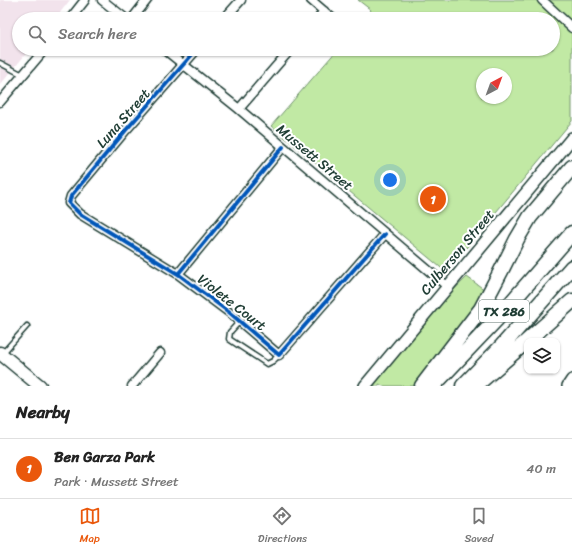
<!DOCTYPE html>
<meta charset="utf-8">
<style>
body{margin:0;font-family:Sriracha,sans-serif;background:#f6f6f6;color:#222}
.controls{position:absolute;right:12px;bottom:12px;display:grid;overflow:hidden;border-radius:8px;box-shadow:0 1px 3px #0004}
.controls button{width:36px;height:36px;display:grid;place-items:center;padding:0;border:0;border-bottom:1px solid #e0e0e0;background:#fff;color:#222;font:20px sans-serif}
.compass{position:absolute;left:476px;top:68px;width:36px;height:36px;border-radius:50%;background:#fff;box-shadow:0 1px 3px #0004;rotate:41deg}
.you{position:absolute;left:390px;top:180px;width:14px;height:14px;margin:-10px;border:3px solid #fff;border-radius:50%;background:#1a73e8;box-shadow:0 0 0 6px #1a73e833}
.badge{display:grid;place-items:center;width:26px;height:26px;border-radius:50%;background:#ea580c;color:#fff;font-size:13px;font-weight:700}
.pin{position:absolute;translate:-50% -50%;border:2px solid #fff;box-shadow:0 1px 4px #0006}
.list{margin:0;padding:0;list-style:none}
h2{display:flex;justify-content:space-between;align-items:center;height:52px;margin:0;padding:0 16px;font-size:17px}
h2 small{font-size:13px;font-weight:400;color:#767676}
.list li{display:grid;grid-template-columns:26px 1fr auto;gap:12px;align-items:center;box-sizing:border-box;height:60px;padding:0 16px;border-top:1px solid #e0e0e0}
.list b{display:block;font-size:15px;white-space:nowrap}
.list p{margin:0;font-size:13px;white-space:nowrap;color:#767676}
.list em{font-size:13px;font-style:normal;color:#767676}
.icon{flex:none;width:22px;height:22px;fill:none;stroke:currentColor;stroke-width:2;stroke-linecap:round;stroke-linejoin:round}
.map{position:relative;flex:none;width:572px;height:386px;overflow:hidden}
.search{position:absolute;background:#fff;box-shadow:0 1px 3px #0004;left:12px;right:12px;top:12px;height:44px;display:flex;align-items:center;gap:10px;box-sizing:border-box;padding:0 14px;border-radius:22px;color:#767676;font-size:15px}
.sheet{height:112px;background:#fff}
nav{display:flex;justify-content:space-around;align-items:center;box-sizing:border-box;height:56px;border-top:1px solid #e0e0e0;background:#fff;font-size:11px;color:#767676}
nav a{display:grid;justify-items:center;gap:2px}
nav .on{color:#ea580c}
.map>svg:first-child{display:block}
.built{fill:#f2e3ec}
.green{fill:#c1e9a4;stroke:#70936c;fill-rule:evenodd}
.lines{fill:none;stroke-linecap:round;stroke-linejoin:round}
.lane-casing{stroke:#1f3d34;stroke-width:7}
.street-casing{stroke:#1f3d34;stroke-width:11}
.secondary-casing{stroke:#1f3d34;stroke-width:14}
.primary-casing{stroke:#1f3d34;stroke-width:15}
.highway-casing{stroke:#1f3d34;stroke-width:17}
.lane{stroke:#fff;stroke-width:4}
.street{stroke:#fff;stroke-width:8}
.secondary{stroke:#fff;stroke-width:11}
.primary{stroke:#fff;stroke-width:12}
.highway{stroke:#fff;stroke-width:14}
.cycleway-casing{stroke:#fff;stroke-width:6}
.cycleway{stroke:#0057b8;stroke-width:4}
.labels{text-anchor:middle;stroke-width:4;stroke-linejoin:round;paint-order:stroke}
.shield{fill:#fff;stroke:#627771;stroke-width:1}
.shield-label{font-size:13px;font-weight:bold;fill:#1f3d34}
.street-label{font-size:14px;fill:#1f3d34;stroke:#fff}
</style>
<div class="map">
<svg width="572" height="386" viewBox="0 0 572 386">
<rect width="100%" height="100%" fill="#fff"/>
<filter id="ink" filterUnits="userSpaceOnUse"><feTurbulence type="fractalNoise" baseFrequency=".025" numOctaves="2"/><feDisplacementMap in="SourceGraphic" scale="8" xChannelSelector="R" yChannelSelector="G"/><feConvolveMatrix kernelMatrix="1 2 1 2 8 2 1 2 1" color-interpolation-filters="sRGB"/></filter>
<g filter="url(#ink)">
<!-- built -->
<path class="built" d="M0,0H70L55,19H19V49H30L0,85Z"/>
<!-- green -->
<path class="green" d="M358,0H572V121L446,272L271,126L338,49H553V19H364L371,10ZM482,74H506V98H482Z
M467,277L485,290C464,324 440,356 413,386H383L379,384V386H371L442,301Z"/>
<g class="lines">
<defs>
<path id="lane" d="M0,63L23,75
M240,321L230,332L229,339L267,364L273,361L279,355
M2,354L27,326"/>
<path id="street" d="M102,0L126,19
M311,0L333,19
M542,0L572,28
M70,19L85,0
M132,19L147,0
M224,19L241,0
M318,19L324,11
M164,49L239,109L448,287
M197,49L126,130L71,196L69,203L80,214L178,274L230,313L279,355L385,234
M0,102L45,49
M239,109L291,49
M178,274L283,147
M132,386L160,353"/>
<path id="secondary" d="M365,386L572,138
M568,386L572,380"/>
<path id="primary" d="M0,353L40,386"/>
<path id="highway" d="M527,341L572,301
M422,386L481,309L501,271L517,239L530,217L572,167
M433,386L496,320L572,233
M463,386L502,346L572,267
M475,386L527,341"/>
</defs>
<!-- lane casing -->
<use href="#lane" class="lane-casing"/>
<!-- street casing -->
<use href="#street" class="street-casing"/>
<!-- secondary casing -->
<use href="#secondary" class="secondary-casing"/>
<!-- primary casing -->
<use href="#primary" class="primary-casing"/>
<!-- highway casing -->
<use href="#highway" class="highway-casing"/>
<!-- lane -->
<use href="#lane" class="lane"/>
<!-- street -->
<use href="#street" class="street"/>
<!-- secondary -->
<use href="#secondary" class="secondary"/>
<!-- primary -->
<use href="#primary" class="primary"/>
<!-- highway -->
<use href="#highway" class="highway"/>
<defs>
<path id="cycleway" d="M197,49L126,130L71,196L69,203L80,214L178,274L230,313L279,355L385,234
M178,274L283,147"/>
</defs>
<!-- cycleway casing -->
<use href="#cycleway" class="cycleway-casing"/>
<!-- cycleway -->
<use href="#cycleway" class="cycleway"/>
</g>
</g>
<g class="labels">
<!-- shield labels -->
<rect class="shield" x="479" y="300" width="50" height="22" rx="3"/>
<g class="shield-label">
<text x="504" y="316">TX 286</text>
</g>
<!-- street labels -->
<g class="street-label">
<text transform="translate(123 118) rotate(-49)" y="5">Luna Street</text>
<text transform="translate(315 157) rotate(40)" y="5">Mussett Street</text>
<text transform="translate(457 252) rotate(-50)" y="5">Culberson Street</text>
<text transform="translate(232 302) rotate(38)" y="5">Violete Court</text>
</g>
</g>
</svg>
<div class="controls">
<button><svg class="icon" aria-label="layers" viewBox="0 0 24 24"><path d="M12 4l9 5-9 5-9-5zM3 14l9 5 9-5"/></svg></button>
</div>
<svg class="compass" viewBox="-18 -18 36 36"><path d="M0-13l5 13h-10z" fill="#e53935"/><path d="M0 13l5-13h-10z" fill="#767676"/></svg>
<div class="you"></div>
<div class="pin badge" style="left:433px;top:199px">1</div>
<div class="search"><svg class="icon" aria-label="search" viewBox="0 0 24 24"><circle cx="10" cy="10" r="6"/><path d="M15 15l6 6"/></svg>Search here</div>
</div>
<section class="sheet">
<h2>Nearby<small></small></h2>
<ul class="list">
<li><span class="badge">1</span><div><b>Ben Garza Park</b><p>Park · Mussett Street</p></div><em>40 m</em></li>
</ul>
</section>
<nav>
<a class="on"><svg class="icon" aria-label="map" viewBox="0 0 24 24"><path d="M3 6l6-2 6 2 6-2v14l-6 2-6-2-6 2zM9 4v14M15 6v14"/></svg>Map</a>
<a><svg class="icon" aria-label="directions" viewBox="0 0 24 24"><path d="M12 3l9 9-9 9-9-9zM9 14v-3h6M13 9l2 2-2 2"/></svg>Directions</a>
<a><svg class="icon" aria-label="saved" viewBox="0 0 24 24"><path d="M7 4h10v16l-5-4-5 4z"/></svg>Saved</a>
</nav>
